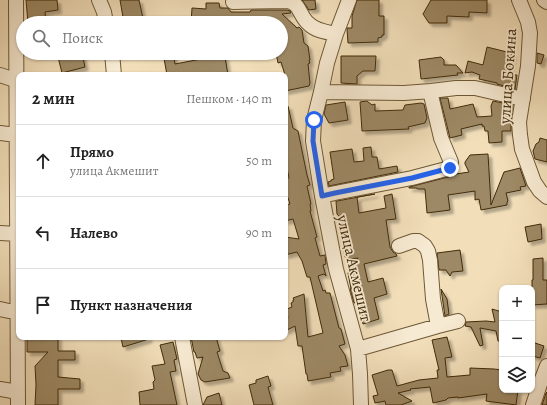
<!DOCTYPE html>
<html lang="ru">
<meta charset="utf-8">
<style>
body{margin:0;font-family:Alegreya,serif;background:#f6f6f6;color:#222}
.controls{position:absolute;right:12px;bottom:12px;display:grid;overflow:hidden;border-radius:8px;box-shadow:0 1px 3px #0004}
.controls button{width:36px;height:36px;display:grid;place-items:center;padding:0;border:0;border-bottom:1px solid #e0e0e0;background:#fff;color:#222;font:20px sans-serif}
.stop{position:absolute;width:12px;height:12px;margin:-9px;border:3px solid #2563eb;border-radius:50%;background:#fff}
.stop.end{background:#2563eb;border-color:#fff;box-shadow:0 1px 4px #0008}
.list{margin:0;padding:0;list-style:none}
h2{display:flex;justify-content:space-between;align-items:center;height:52px;margin:0;padding:0 16px;font-size:17px}
h2 small{font-size:13px;font-weight:400;color:#767676}
.list li{display:grid;grid-template-columns:26px 1fr auto;gap:12px;align-items:center;box-sizing:border-box;height:72px;padding:0 16px;border-top:1px solid #e0e0e0}
.list b{display:block;font-size:15px;white-space:nowrap}
.list p{margin:0;font-size:13px;white-space:nowrap;color:#767676}
.list em{font-size:13px;font-style:normal;color:#767676}
.icon{flex:none;width:22px;height:22px;fill:none;stroke:currentColor;stroke-width:2;stroke-linecap:round;stroke-linejoin:round}
.map{position:relative;flex:none;width:547px;height:405px;overflow:hidden}
.search{position:absolute;background:#fff;box-shadow:0 1px 3px #0004;left:16px;top:16px;width:272px;height:44px;display:flex;align-items:center;gap:10px;box-sizing:border-box;padding:0 14px;border-radius:22px;color:#767676;font-size:15px}
.panel{position:absolute;background:#fff;box-shadow:0 1px 3px #0004;left:16px;top:72px;width:272px;height:268px;border-radius:8px}
.map>svg:first-child{display:block}
.building{fill:#9d8965;stroke:#412b09;filter:url(#shadow)}
.lines{fill:none;stroke-linecap:round;stroke-linejoin:round}
.minor-casing{stroke:#6d5835;stroke-width:16}
.minor{stroke:#f7ead2;stroke-width:14}
.route{stroke:#2563eb;stroke-width:5}
.labels{text-anchor:middle;stroke-width:3.5;stroke-linejoin:round;paint-order:stroke}
.street-label{font-size:16px;fill:#412b09;stroke:#f7ead2}
</style>
<div class="map">
<svg width="547" height="405" viewBox="0 0 547 405">
<defs>
<filter id="shadow"><feDropShadow dx="3.5" dy="3.5" stdDeviation="1" flood-color="#0004"/></filter>
</defs>
<rect width="100%" height="100%" fill="#f2dfba"/>
<filter id="stains"><feTurbulence type="fractalNoise" baseFrequency=".005" numOctaves="4"/><feColorMatrix values="0 0 0 0 .2 0 0 0 0 .09 0 0 0 0 .02 0 0 0 .5 -.17"/></filter>
<radialGradient id="worn" r=".72"><stop offset=".6" stop-color="#630" stop-opacity="0"/><stop offset="1" stop-color="#630" stop-opacity=".3"/></radialGradient>
<!-- building -->
<path class="building" d="M26,0H57L58,10L45,12L46,23H28Z
M120,0H139L144,23H124Z
M302,0H315L316,9L309,10Z
M357,0H379V16H384V35H382V37L378,38V42L348,43L347,29V28H352V16Z
M431,0H487V13L469,12V17L447,16V23H429L423,14Z
M206,3H219L220,8H228L231,12H250L251,10H287L290,11L291,13L282,14L297,28L299,27L302,30L304,43L308,46L310,60H309L310,63L308,64L310,83L309,86L285,91V75L281,62L278,63L276,53H281V44L285,43L281,23H191L192,8L206,9Z
M487,47L511,53L512,56L508,73H511L510,75H517L515,89L497,84V83L479,79L480,75L472,72L465,73L468,61L483,65Z
M57,53H82L85,67L62,73Z
M163,53H173L175,64L222,55L225,57L228,75H219V74L210,75H167Z
M537,53L544,55L541,64L537,63Z
M341,56H376L375,71H363L357,76V84L341,83Z
M441,57L444,60V65H456L463,73H457L458,75L421,79L419,60Z
M440,98H448L450,109L473,104L477,117L492,116L491,106L493,101L513,105L511,121V131H502V142L489,143L488,131H485L484,126H482V124L461,129L462,135L450,138Z
M367,101L372,105L375,104V111L403,110L405,105L421,103L424,104L427,118L425,123L408,127L409,129L362,131L360,102Z
M345,102L348,120L329,123L324,114L326,105Z
M285,106H288L293,128L298,131L307,175L310,185L307,186L311,204H310L311,211H310L317,237L315,238L320,256L325,255L326,264L323,265L326,276L324,274L318,276L323,291L325,290L326,293H330L339,328L341,329L345,344L339,346L345,355L348,366L340,367L341,371L330,373L331,377L308,381L307,374H306L302,346H298L295,326L285,331V319L288,318L286,310H287V309L292,307L291,303L293,302V300H294L293,298L304,294L308,337L323,333L310,277H307L302,261L297,252L285,255V237L299,239L293,219L285,221V205L290,204L285,189V180L289,178L286,163H285Z
M540,138L547,140V162L535,159L533,151L536,144L539,142Z
M371,147L372,157H377L379,169L397,166L398,172L329,186L328,182L331,181V180L334,179L330,152L352,149L354,162L364,161L363,148Z
M488,154L491,205L504,172L520,168L526,186L520,187L521,190L506,193L508,201L507,202V205L481,210L479,199L475,200V191L448,195L450,210L427,213L425,189H418L416,188H409V187L452,176L456,174L469,172L465,164V162L470,155Z
M375,194L357,197L359,213L386,208L384,196L392,194L396,219L386,220L390,247L393,252L396,254L397,256L364,264L368,282L383,278L387,294L374,298L379,319L363,324L357,302L354,303L350,289H351L348,273L358,258L348,259V257H345L339,224L345,223L337,214L336,201H337Z
M541,224L542,239L528,242L525,227Z
M460,250L463,271L452,272L450,276L446,270H439L437,253Z
M543,258V280H547V304L532,305V280H533V259Z
M441,289L447,299L449,314L445,316Z
M492,309L502,312V341H498L496,331L480,328L483,345L480,346L471,327L465,326L466,322L486,321L495,322Z
M27,337H58V351H75V360H58V377L80,379V389H58V405H35L36,385L35,366L48,352H27Z
M126,337H148L149,339L123,347L121,338Z
M191,337H216L220,351L217,352L223,371L228,373L230,378L205,382L201,380L198,374L203,357L197,358L195,352H194Z
M447,337L452,357L445,358L447,377L470,375V368L494,369L502,370V390H518L516,405L486,401L487,394L458,398V397L448,398L446,400L433,403L430,387L410,389L411,390L398,393L412,401L401,405H386L385,401L375,403L373,396L378,395L372,375L388,370H392L397,386L419,380L438,378L437,370H439L432,340Z
M173,342L177,359L174,360L176,371L170,372L177,405H140L139,392L154,389L153,382L155,380L152,366L165,364L160,345Z
M532,342L544,346L540,358L532,356Z
M268,376L271,386L268,387L273,405H254L249,385L256,383V380Z
M547,392V405H542L546,393Z
M219,393L222,405H203L207,397Z"/>
<g class="lines">
<defs>
<path id="minor" d="M16,0L18,405
M99,0L104,12L106,23
M349,0L336,34L327,63L321,92L314,120L313,141L322,196L336,269L358,349L360,374L361,405
M519,0L528,22L530,33L528,66L519,122L520,135L522,149L534,182L540,191L547,197
M544,0L547,2
M233,2L288,1C301,4 299,16 309,24C316,31 327,32 336,34
M112,53L114,75
M0,75L12,79L16,78
M321,92L404,93L431,91L456,88H475L523,99
M0,133L16,135
M322,196L335,193L412,178L450,168L451,162L441,138L430,91
M0,233L17,234
M399,246L413,241H418L425,246L428,251L430,260L433,299L438,326
M0,309L9,311L18,310
M182,337L195,405
M358,349L438,326L458,321
M0,389L18,392
M533,405L540,384L547,366"/>
</defs>
<!-- minor casing -->
<use href="#minor" class="minor-casing"/>
<!-- minor -->
<use href="#minor" class="minor"/>
</g>
<g class="lines">
<!-- route -->
<path class="route" d="M314,120L313,141L322,196L335,193L412,178L450,168"/>
</g>
<g class="labels">
<!-- street labels -->
<g class="street-label">
<text transform="translate(507 76) rotate(-86)" y="6">улица Бокина</text>
<text transform="translate(355 268) rotate(77)" y="6">улица Акмешит</text>
</g>
</g>
<rect width="100%" height="100%" filter="url(#stains)"/>
<rect width="100%" height="100%" fill="url(#worn)"/>
</svg>
<div class="controls">
<button>+</button>
<button>−</button>
<button><svg class="icon" aria-label="layers" viewBox="0 0 24 24"><path d="M12 4l9 5-9 5-9-5zM3 14l9 5 9-5"/></svg></button>
</div>
<div class="stop" style="left:314px;top:120px"></div>
<div class="stop end" style="left:450px;top:168px"></div>
<div class="search"><svg class="icon" aria-label="search" viewBox="0 0 24 24"><circle cx="10" cy="10" r="6"/><path d="M15 15l6 6"/></svg>Поиск</div>
<section class="panel">
<h2>2 мин<small>Пешком · 140 m</small></h2>
<ul class="list">
<li><svg class="icon" aria-label="ahead" viewBox="0 0 24 24"><path d="M12 20V5M6 11l6-6 6 6"/></svg><div><b>Прямо</b><p>улица Акмешит</p></div><em>50 m</em></li>
<li><svg class="icon" aria-label="left" viewBox="0 0 24 24"><path d="M17 20v-9H6M10 6l-5 5 5 5"/></svg><div><b>Налево</b></div><em>90 m</em></li>
<li><svg class="icon" aria-label="arrive" viewBox="0 0 24 24"><path d="M6 21V4h12l-3 4 3 4H6"/></svg><div><b>Пункт назначения</b></div></li>
</ul>
</section>
</div>
